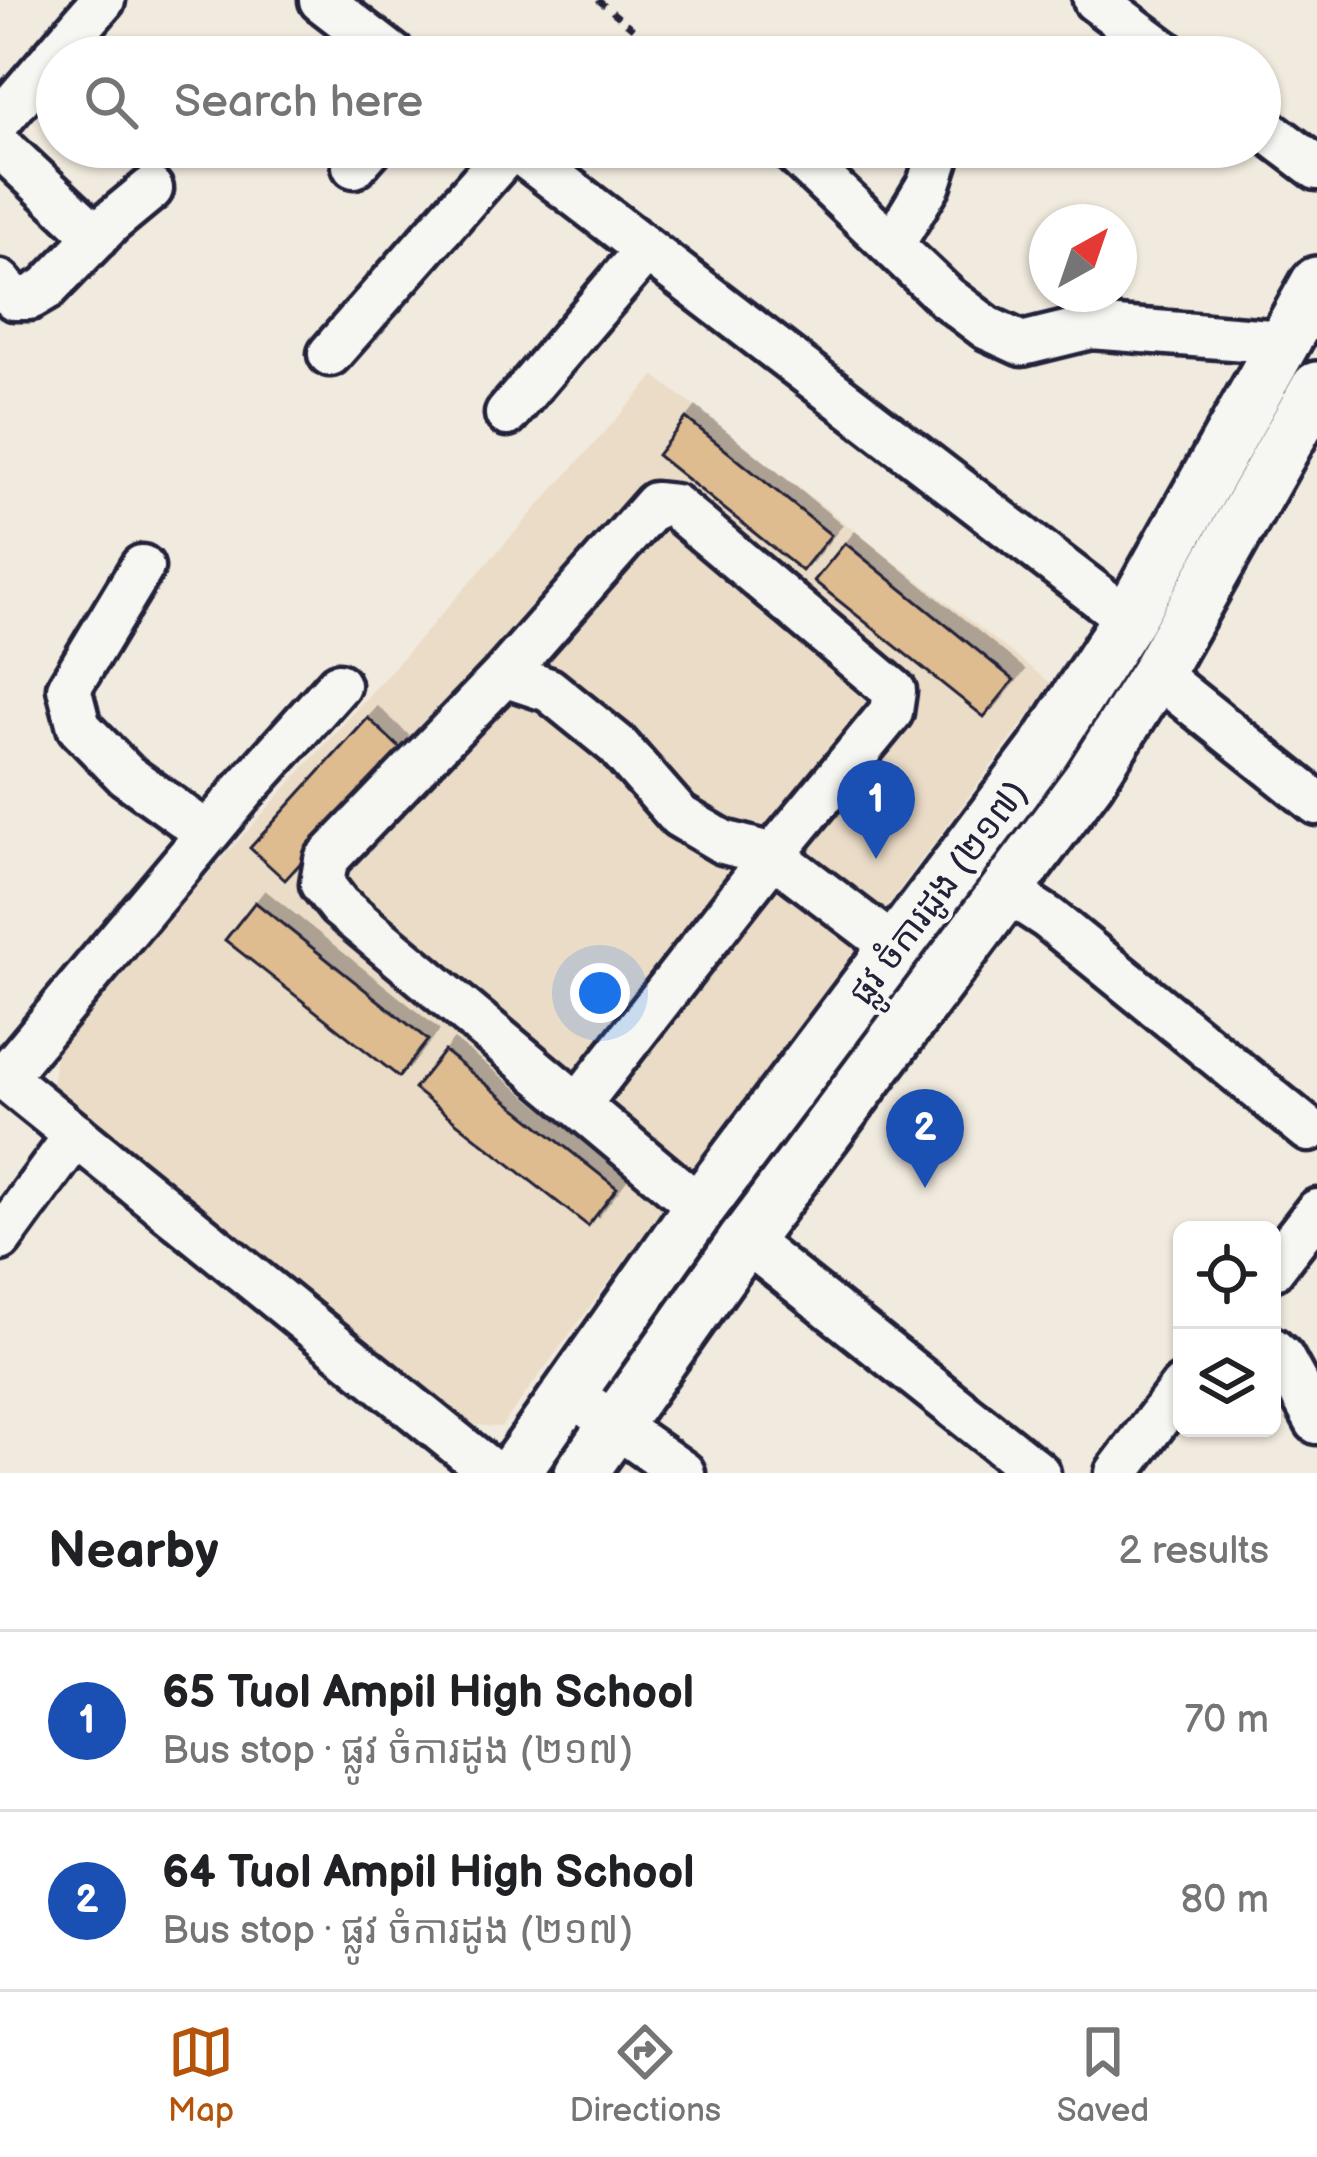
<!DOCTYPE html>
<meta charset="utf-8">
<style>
body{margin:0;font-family:"Balsamiq Sans","Noto Sans Khmer",sans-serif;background:#f2f2f2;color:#202124}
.controls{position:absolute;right:36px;bottom:36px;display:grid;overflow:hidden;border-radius:18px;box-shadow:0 3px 9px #0004}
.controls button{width:108px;height:108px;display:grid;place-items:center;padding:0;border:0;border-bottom:3px solid #e0e0e0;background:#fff;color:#202124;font:60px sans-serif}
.compass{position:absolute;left:1029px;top:204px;width:108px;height:108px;border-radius:50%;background:#fff;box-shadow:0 3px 9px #0004;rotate:40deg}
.you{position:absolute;left:600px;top:993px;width:42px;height:42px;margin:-30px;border:9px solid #fff;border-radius:50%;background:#1a73e8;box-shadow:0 0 0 18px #1a73e833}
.badge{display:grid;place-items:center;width:78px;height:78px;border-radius:50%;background:#b45309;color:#fff;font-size:39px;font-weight:700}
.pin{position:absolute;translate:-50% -99px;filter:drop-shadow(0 3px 6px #0008)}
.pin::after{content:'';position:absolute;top:63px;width:42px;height:36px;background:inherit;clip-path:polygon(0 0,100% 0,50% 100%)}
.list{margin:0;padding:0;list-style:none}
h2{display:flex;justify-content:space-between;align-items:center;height:156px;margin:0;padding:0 48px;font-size:51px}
h2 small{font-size:39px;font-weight:400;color:#757577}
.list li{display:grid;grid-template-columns:78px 1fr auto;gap:36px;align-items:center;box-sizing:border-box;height:180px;padding:0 48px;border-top:3px solid #e0e0e0}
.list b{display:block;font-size:45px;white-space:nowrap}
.list p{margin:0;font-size:39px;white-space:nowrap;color:#757577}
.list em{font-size:39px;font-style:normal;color:#757577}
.icon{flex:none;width:66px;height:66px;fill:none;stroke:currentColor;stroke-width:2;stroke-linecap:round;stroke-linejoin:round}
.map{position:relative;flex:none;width:1317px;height:1473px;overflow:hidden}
.search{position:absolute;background:#fff;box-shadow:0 3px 9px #0004;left:36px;right:36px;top:36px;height:132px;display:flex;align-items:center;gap:30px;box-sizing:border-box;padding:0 42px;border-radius:66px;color:#757577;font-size:45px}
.sheet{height:516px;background:#fff}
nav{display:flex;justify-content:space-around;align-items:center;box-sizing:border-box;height:168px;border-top:3px solid #e0e0e0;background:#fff;font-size:33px;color:#757577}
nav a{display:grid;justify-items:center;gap:6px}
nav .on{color:#b45309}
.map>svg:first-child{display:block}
.built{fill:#ebdcc7}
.building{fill:#debc90;stroke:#22223b;stroke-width:3;filter:url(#shadow)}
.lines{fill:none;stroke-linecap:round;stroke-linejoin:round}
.minor-casing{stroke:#22223b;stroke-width:51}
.major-casing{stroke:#22223b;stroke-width:60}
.path{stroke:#22223b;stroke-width:6;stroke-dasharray:9 9;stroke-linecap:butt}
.minor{stroke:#f6f6f2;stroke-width:42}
.major{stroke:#f6f6f2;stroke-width:51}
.labels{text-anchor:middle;stroke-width:9;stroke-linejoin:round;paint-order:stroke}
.street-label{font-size:36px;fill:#22223b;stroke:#f6f6f2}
</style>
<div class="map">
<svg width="1317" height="1473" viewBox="0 0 1317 1473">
<defs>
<filter id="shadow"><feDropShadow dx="10" dy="-10" stdDeviation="0" flood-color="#0004"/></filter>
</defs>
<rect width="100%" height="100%" fill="#f1eade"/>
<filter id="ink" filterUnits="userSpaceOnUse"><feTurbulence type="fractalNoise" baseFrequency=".00833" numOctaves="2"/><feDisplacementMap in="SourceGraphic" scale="24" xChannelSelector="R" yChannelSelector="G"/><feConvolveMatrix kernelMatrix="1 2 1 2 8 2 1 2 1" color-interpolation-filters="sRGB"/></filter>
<g filter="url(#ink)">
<!-- built -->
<path class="built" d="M655,376L1052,684L501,1427L461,1424L51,1094L58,1042Z"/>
<!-- building -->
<path class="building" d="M686,418L831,535L802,571L657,455Z
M845,543L1014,680L984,717L814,581Z
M368,718L403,751L285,880L250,848Z
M255,902L428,1040L399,1077L225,940Z
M444,1051L617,1188L588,1226L414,1089Z"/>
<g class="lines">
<defs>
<path id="minor" d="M321,0L395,57
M1095,0L1171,57
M0,120L103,0
M1260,125L1317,168
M0,146L97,237
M513,147L1128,619
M789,147L946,297L987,328L1022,344L1091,327L1284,342
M354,166L371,147
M892,245L929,184L941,147
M0,282L14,298H30L47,288L111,222L151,189
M330,354L512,147
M507,414L646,250
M142,567L69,688L79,727L126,775L207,833
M1156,674L1317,803
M504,675L655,504L674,506L894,691L891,712L773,855L579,1104
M1005,890L1048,918L1309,1130
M0,1074L493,1473
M4,1077L244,790L338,685
M700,1207L339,906L322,884L326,860L504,675L549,690L617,745L679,816L723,842L773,855L894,947
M0,1239L76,1135
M745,1240L1038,1473
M1272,1269L1317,1211
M1272,1349L1282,1358L1317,1422
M591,1408L683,1473
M1117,1473L1182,1387"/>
<path id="major" d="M513,1473L700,1207L1043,751L1128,619L1317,283
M581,1473L745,1240L1089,780L1156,674L1317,388"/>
</defs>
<!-- minor casing -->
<use href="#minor" class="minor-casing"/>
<!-- major casing -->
<use href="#major" class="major-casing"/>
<!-- path -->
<path class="path" d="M598,0L667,57"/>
<!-- minor -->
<use href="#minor" class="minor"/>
<!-- major -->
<use href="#major" class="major"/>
</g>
</g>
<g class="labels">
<!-- street labels -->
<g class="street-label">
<text transform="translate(937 892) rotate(-53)" y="13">ផ្លូវ ចំការដូង (២១៧)</text>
</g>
</g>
</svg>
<div class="controls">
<button><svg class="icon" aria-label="locate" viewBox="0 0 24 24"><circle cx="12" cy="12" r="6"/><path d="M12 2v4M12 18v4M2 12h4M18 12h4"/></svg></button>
<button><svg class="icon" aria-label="layers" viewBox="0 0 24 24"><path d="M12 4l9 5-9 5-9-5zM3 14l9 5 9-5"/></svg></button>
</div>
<svg class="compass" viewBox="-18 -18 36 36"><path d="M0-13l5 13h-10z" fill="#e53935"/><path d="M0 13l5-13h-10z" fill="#757577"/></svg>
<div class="you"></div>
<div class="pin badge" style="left:876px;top:859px;background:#1a4fb4">1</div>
<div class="pin badge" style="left:925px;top:1188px;background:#1a4fb4">2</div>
<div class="search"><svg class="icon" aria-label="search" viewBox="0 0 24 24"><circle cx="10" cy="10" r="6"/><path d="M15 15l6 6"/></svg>Search here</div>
</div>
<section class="sheet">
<h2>Nearby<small>2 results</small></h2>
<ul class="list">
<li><span class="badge" style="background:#1a4fb4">1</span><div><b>65 Tuol Ampil High School</b><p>Bus stop · ផ្លូវ ចំការដូង (២១៧)</p></div><em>70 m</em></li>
<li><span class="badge" style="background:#1a4fb4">2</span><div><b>64 Tuol Ampil High School</b><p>Bus stop · ផ្លូវ ចំការដូង (២១៧)</p></div><em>80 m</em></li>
</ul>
</section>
<nav>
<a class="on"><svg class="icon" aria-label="map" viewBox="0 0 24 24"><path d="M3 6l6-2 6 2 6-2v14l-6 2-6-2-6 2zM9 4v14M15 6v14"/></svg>Map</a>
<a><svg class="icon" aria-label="directions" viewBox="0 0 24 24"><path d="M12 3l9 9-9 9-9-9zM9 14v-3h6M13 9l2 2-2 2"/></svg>Directions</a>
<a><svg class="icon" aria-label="saved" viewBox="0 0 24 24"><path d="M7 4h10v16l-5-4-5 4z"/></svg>Saved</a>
</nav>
